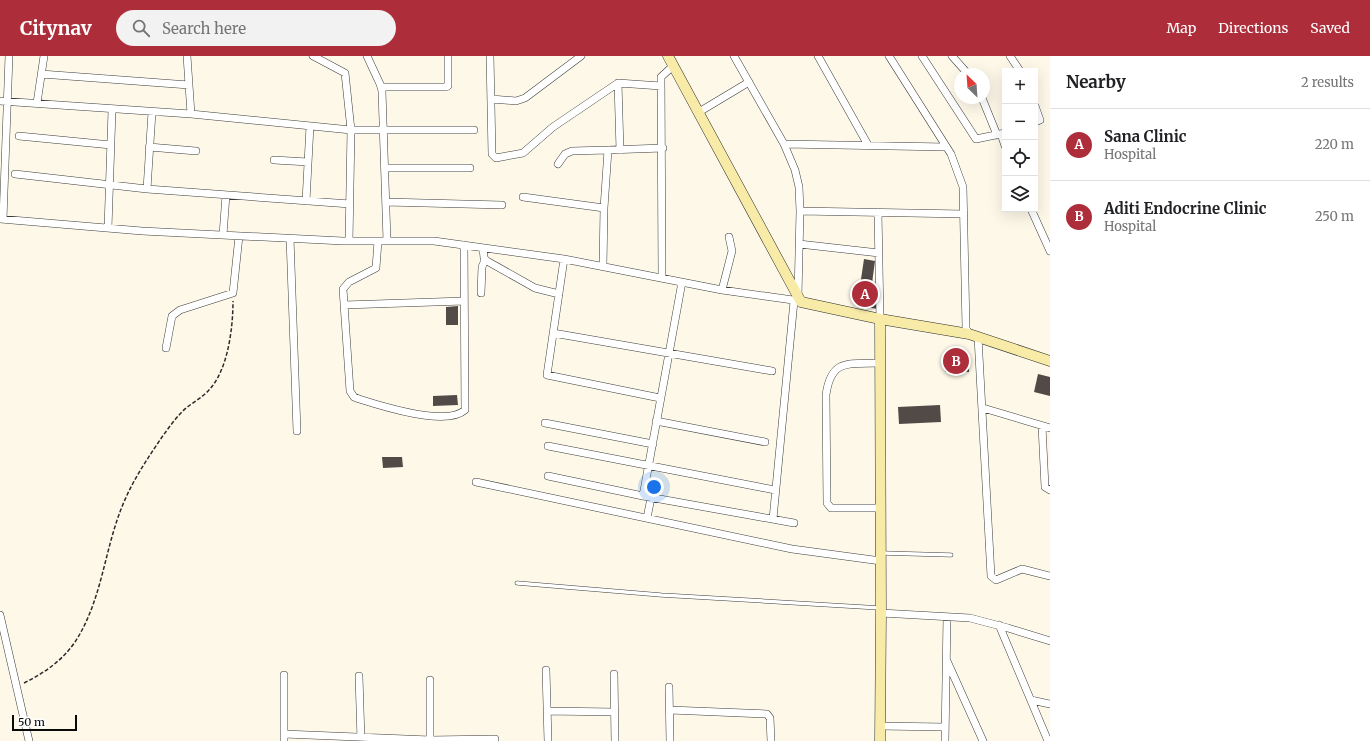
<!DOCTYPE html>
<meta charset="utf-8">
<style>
body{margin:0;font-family:Merriweather,serif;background:#f2f2f2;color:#202124}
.controls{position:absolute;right:12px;top:12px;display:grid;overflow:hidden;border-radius:0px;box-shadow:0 4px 16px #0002}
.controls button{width:36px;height:36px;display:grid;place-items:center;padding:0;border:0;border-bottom:1px solid #e0e0e0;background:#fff;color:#202124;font:20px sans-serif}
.compass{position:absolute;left:954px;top:12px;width:36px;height:36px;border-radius:50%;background:#fff;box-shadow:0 4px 16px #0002;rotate:335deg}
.scale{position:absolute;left:12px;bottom:10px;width:65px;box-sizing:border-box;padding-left:4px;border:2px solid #090909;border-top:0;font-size:11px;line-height:14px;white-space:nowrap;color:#090909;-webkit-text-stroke:3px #fff;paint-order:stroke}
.you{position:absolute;left:654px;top:431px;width:14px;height:14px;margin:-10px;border:3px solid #fff;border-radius:50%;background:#1a73e8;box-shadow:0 0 0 6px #1a73e833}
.badge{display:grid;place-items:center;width:26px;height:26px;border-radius:50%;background:#ad2e3a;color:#fff;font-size:13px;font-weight:700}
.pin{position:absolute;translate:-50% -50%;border:2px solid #fff;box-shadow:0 1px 4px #0006}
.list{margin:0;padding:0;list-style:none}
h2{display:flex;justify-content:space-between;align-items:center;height:52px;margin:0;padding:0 16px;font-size:17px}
h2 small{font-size:13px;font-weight:400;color:#757577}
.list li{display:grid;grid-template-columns:26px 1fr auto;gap:12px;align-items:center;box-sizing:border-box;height:72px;padding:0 16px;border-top:1px solid #e0e0e0}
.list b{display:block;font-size:15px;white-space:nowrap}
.list p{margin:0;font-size:13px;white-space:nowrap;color:#757577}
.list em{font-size:13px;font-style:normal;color:#757577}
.icon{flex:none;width:22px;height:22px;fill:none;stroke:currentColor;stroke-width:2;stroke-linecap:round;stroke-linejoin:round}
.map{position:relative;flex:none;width:1050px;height:685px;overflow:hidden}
header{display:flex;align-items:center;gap:24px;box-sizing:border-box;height:56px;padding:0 20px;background:#ad2e3a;color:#fff}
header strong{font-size:19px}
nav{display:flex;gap:22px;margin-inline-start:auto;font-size:14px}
.search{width:280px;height:36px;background:#f2f2f2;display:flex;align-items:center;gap:10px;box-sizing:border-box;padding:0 14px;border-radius:22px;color:#757577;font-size:15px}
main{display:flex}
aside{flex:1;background:#fff}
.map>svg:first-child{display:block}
.building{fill:#514a47}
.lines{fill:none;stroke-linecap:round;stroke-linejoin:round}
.lane-casing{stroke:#3c3c3c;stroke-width:4.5}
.street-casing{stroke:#3c3c3c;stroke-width:8}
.secondary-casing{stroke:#2b2b2b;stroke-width:11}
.path{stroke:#2b2b2b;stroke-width:1.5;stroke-dasharray:4 2;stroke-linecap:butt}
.lane{stroke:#fff;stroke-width:3.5}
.street{stroke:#fff;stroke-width:7}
.secondary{stroke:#f8eba7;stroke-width:10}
</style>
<header>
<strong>Citynav</strong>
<div class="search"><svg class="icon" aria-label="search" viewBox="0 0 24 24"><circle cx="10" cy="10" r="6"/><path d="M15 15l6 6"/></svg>Search here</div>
<nav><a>Map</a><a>Directions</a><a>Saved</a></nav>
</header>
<main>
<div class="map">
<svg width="1050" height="685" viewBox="0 0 1050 685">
<rect width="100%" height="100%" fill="#fdf8e8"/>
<!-- building -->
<path class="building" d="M864,203L875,205L870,242L879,243L878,253L857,250Z
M458,250V269H446V251Z
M945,297H969V316H945Z
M1038,318L1050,321V340L1034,336Z
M457,339L458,349L433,350V340Z
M940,349L941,366L899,368L898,351Z
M382,401H402L403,411L383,412Z"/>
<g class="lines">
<defs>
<path id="lane" d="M882,497L951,499
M517,527L661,539L880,552"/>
<path id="street" d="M187,0L191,58L351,74L349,185
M313,0L345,17L351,74H474
M367,0L380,28L382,35L387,185
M490,0L492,98L496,102L523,97L553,71L618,27L661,30
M734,0L784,88L795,114L799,131L800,155L798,240
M818,0L868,89
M889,0L951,98L963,131L966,272L969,278
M922,0L976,83L1005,77
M952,0L968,18
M1010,0L1020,15
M41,18L189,29
M618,27L620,94
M381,31H446L448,30V0
M982,42L997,79
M491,43L516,45L525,42L581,0
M0,45L191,58
M37,47L44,0
M1035,50L1040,64L1035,66
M699,56L749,26
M1001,78L1005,90
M19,80L111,89
M784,88L946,91
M149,91L196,95
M274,104L308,106
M558,108L565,98L572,95L608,94
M385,112H470
M15,118L147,133L350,148
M147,133L152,56
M523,141L604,152
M306,145L310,70
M386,146L502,149
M1031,153L1050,195
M800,155L964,158
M878,156L880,263
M0,163L142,175L343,185H434L564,203L722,234L800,245
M3,163L9,0
M108,172L112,54
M223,179L226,139
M290,182L297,375
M378,185L376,212L349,226L343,233L350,335L354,341L359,343C381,350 446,371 465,354L464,189
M799,188L879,197
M483,192L484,202L487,205L535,232L559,238
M564,203L547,319L660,342
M603,210L604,152L608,94L663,92
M662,221L661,21L674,9
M682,226L643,440L794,467
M722,234L732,195L729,181
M481,237L482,211L485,204
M344,249L464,245
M553,277L772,315
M978,281L991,520L996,524L1022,513L1050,520
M166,292L172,260L180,254L233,237L239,180
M880,307C849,308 831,302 826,339L827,447L831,452H881
M983,352L1050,372
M656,365L765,386
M545,367L653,388
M1042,370L1045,431L1050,434
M548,390L775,434
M548,420L643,440
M476,426L792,493L881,505
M647,462L651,442
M773,463L794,245
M881,557L970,562L1008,572L1050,585
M0,559L29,685
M999,569L1048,685
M947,605L983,685
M546,614L548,685
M614,618L615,685
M359,620L361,684
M430,624V684
M669,631L670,685
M1031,644L1050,648
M670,654L767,658L770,662L771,685
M547,655L615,656
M880,670L945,671
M284,678L430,684L495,683
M284,685V619
M945,685L947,561"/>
<path id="secondary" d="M668,0L801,246L880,263L969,278L1050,305
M880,685L881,557L880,263"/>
</defs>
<!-- lane casing -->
<use href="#lane" class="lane-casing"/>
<!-- street casing -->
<use href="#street" class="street-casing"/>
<!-- secondary casing -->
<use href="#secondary" class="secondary-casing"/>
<!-- path -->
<path class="path" d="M24,627C44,617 62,605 75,586C103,543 104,492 124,446C134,422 148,402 162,381C168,373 174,364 181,357C189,348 201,343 209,334C228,314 233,272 233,245"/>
<!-- lane -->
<use href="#lane" class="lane"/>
<!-- street -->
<use href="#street" class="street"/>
<!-- secondary -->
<use href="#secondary" class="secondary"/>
</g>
</svg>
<div class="controls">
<button>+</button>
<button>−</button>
<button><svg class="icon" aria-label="locate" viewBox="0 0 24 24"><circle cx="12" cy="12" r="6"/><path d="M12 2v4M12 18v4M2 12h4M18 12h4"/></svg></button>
<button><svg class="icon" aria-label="layers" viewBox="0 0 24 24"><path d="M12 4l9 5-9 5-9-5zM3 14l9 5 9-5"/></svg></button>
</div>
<svg class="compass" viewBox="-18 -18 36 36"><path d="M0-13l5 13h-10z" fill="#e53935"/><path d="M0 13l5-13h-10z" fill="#757577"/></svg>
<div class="scale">50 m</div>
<div class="you"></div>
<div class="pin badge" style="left:865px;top:238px">A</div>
<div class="pin badge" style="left:956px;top:305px">B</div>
</div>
<aside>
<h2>Nearby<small>2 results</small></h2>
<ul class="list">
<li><span class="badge">A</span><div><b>Sana Clinic</b><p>Hospital</p></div><em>220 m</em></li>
<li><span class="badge">B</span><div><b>Aditi Endocrine Clinic</b><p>Hospital</p></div><em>250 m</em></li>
</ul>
</aside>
</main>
